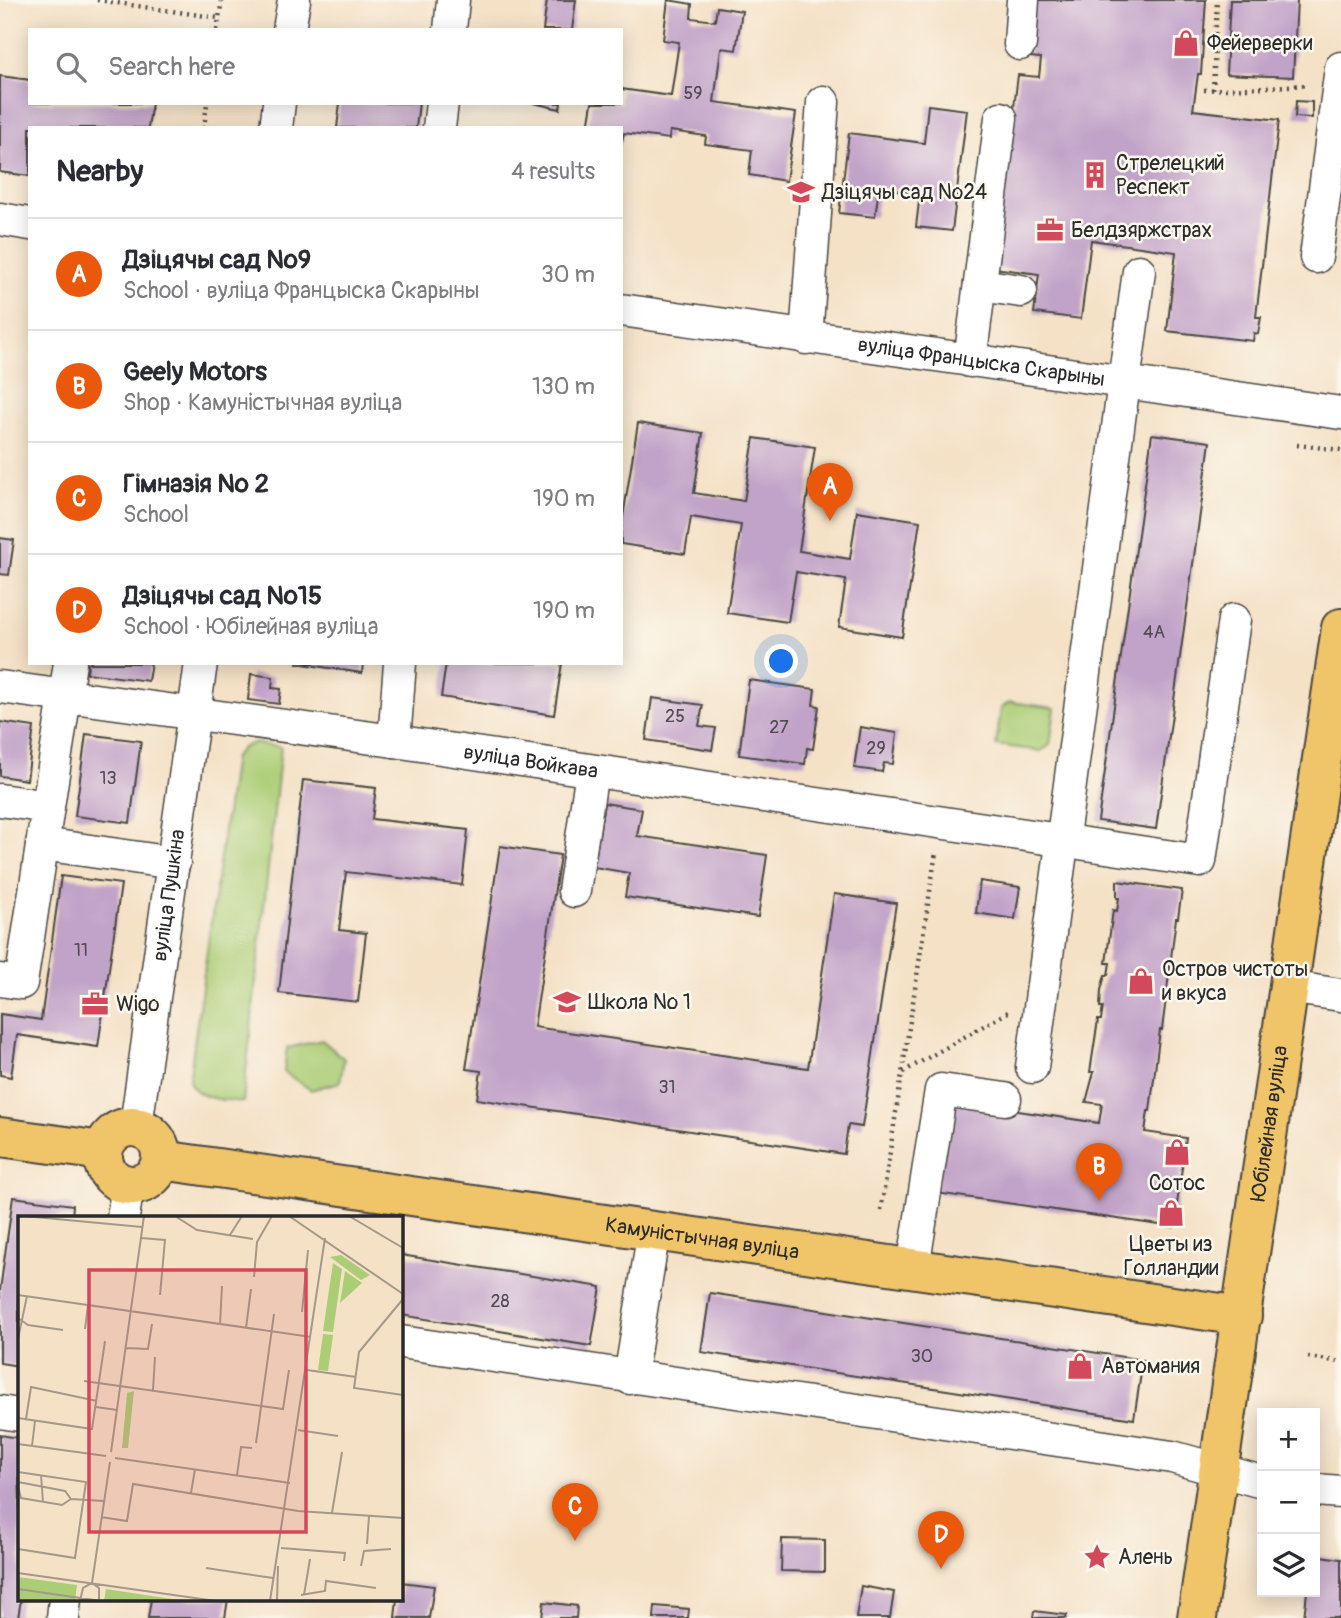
<!DOCTYPE html>
<meta charset="utf-8">
<style>
body{margin:0;font-family:Pangolin,sans-serif;background:#f2f2f3;color:#2b2b33}
.controls{position:absolute;right:21px;bottom:21px;display:grid;overflow:hidden;border-radius:0px;box-shadow:0 4px 18px #0003}
.controls button{width:63px;height:63px;display:grid;place-items:center;padding:0;border:0;border-bottom:2px solid #e1e1e2;background:#fff;color:#2b2b33;font:35px sans-serif}
.you{position:absolute;left:782px;top:662px;width:24px;height:24px;margin:-18px;border:5px solid #fff;border-radius:50%;background:#1a73e8;box-shadow:0 0 0 10px #1a73e833}
.badge{display:grid;place-items:center;width:46px;height:46px;border-radius:50%;background:#ea580c;color:#fff;font-size:23px;font-weight:700}
.pin{position:absolute;translate:-50% -58px;filter:drop-shadow(0 2px 4px #0008)}
.pin::after{content:'';position:absolute;top:37px;width:24px;height:21px;background:inherit;clip-path:polygon(0 0,100% 0,50% 100%)}
.list{margin:0;padding:0;list-style:none}
h2{display:flex;justify-content:space-between;align-items:center;height:91px;margin:0;padding:0 28px;font-size:30px}
h2 small{font-size:23px;font-weight:400;color:#7c7c81}
.list li{display:grid;grid-template-columns:46px 1fr auto;gap:21px;align-items:center;box-sizing:border-box;height:112px;padding:0 28px;border-top:2px solid #e1e1e2}
.list b{display:block;font-size:26px;white-space:nowrap}
.list p{margin:0;font-size:23px;white-space:nowrap;color:#7c7c81}
.list em{font-size:23px;font-style:normal;color:#7c7c81}
.icon{flex:none;width:38px;height:38px;fill:none;stroke:currentColor;stroke-width:2;stroke-linecap:round;stroke-linejoin:round}
.map{position:relative;flex:none;width:1341px;height:1618px;overflow:hidden}
.search{position:absolute;background:#fff;box-shadow:0 4px 18px #0003;left:28px;top:28px;width:595px;height:77px;display:flex;align-items:center;gap:18px;box-sizing:border-box;padding:0 24px;border-radius:0px;color:#7c7c81;font-size:26px}
.panel{position:absolute;background:#fff;box-shadow:0 4px 18px #0003;left:28px;top:126px;width:595px;height:539px;border-radius:0px}
.map>svg:first-child{display:block}
.green{fill:#abcd75;stroke:#6b7c50;stroke-width:2}
.building{fill:#c1a2c8}
.lines{fill:none;stroke-linecap:round;stroke-linejoin:round}
.minor-casing{stroke:#494642;stroke-width:35}
.major-casing{stroke:#494642;stroke-width:42}
.path{stroke:#494642;stroke-width:4.5;stroke-dasharray:2 5;stroke-linecap:butt}
.minor{stroke:#fff;stroke-width:32}
.major{stroke:#f0c469;stroke-width:38}
.labels{text-anchor:middle;stroke-width:5;stroke-linejoin:round;paint-order:stroke}
.number-label{font-size:18px;fill:#504952}
.poi-label{font-size:21px;fill:#2b2b2b;stroke:#fbf7ec;text-anchor:start}
.street-label{font-size:21px;fill:#2b2b2b;stroke:#fbf7ec}
.inset-road{fill:none;stroke:#a49888;stroke-width:2}
.view{fill:#d1495b;fill-opacity:0.15;stroke:#d1495b;stroke-width:3.5}
.inset-edge{fill:none;stroke:#2b2b2b;stroke-width:3.5}
</style>
<div class="map">
<svg width="1341" height="1618" viewBox="0 0 1341 1618">
<rect width="100%" height="100%" fill="#fbf7ec"/>
<filter id="ink" filterUnits="userSpaceOnUse"><feTurbulence type="fractalNoise" baseFrequency=".0143" numOctaves="2"/><feDisplacementMap in="SourceGraphic" scale="14" xChannelSelector="R" yChannelSelector="G"/><feConvolveMatrix kernelMatrix="1 2 1 2 8 2 1 2 1" color-interpolation-filters="sRGB"/></filter>
<filter id="wash" filterUnits="userSpaceOnUse"><feTurbulence type="fractalNoise" baseFrequency=".00686" numOctaves="4" result="noise"/><feDisplacementMap in="SourceGraphic" scale="28" xChannelSelector="R" yChannelSelector="G"/><feGaussianBlur stdDeviation="1.57" result="paint"/><feColorMatrix in="noise" values="0 0 0 0 0 0 0 0 0 0 0 0 0 0 0 0 0 1.4 0 .05"/><feComposite in="paint" operator="in"/></filter>
<g filter="url(#wash)">
<rect width="100%" height="100%" fill="#f4e1c6"/>
<!-- green -->
<path class="green" d="M1010,702L1055,708L1050,745L1041,751L996,745L1001,708Z
M253,743L281,747L243,1102C224,1099 198,1101 189,1081L234,757L242,748Z
M322,1040L344,1059L340,1082L311,1090L284,1072L287,1048Z"/>
<g id="blocks">
<!-- building -->
<path class="building" d="M547,0H576L572,30H543Z
M668,0L692,4L691,18L715,21L717,7L742,11L736,50L721,48L714,102L796,113L786,181L749,175L752,150L705,144L706,136L670,131L669,139L624,133L621,145V128H588L592,103H621V89L671,96L679,42L663,40Z
M1032,0H1206L1201,74H1198L1193,110L1279,120L1256,317H1261L1258,334L1254,333L1253,341L1167,331L1176,252L1091,240L1081,319L1034,313L1039,274L994,268L1018,75L1039,77L1041,58L1029,57Z
M1230,0H1297L1293,77L1226,74Z
M0,76L30,80V103H152L148,128H30V176L0,172Z
M1296,101L1312,102V118L1295,117Z
M340,103H419L416,128H337Z
M533,103H561L560,109Z
M928,105L967,110L952,231L916,227L920,193L879,188L875,217L839,213L849,133L924,143Z
M638,423L703,433L694,493L744,501L754,438L815,447L799,551L850,559L857,511L920,521L902,637L839,627L846,580L796,572L788,622L727,613L741,525L691,517L685,554L621,544V530Z
M1152,434L1210,442L1156,829L1098,821Z
M0,538L14,540L9,575L0,574Z
M88,663H151L148,681L87,673Z
M296,663H363L362,673Z
M446,663H562L554,715L441,697Z
M251,674L273,677L272,688L281,689L279,704L248,700Z
M749,680L815,689L813,705L819,706L813,749L807,748L805,764L739,755Z
M652,698L703,705L699,726L716,728L712,750L646,740Z
M0,722L34,727L27,780L0,776Z
M860,727L897,733L893,764L884,763L882,772L854,768Z
M86,734L141,741L130,823L75,816Z
M303,780L376,788L372,819L468,830L462,885L346,872L339,930L366,933L358,1002L279,993Z
M604,803L642,809L637,836L767,855L758,917L625,897L629,873L594,867Z
M500,846L560,855L534,1027L808,1068L834,894L896,903L862,1127L848,1125L844,1154L477,1099L481,1071L466,1069Z
M61,876L121,884L98,1047L17,1035L11,1077L0,1075V1014L41,1020Z
M980,881L1020,887L1015,919L976,913Z
M1117,881L1182,890L1178,918H1176L1162,1030H1160L1150,1111H1148L1145,1132L1186,1138L1174,1227L936,1193L950,1101L1099,1123L1102,1104L1086,1102L1094,1072H1090L1098,1020H1101L1103,1007H1100L1101,990L1105,975H1108L1110,963H1106L1113,910L1117,911L1119,898H1117Z
M13,1197L73,1205L72,1217H19V1366L0,1363V1290Z
M401,1255L601,1287L591,1346L401,1315Z
M710,1293L1143,1360L1134,1419L701,1352Z
M0,1435L19,1438L21,1599L18,1618H0Z
M782,1539L825,1540V1572L781,1571Z
M1315,1555L1341,1559V1618H1304L1307,1592H1315Z
M401,1582L434,1586L429,1618H395L397,1599H401Z
M861,1586L894,1592L890,1618H856Z
M151,1599H228L225,1618H148Z
M544,1602L577,1606L576,1618H542Z
M655,1606L689,1609L688,1618H654Z
M1034,1611L1067,1615L1066,1618H1033Z"/>
</g>
</g>
<g filter="url(#ink)">
<use href="#blocks" fill-opacity="0" stroke="#494642" stroke-width="2"/>
<g class="lines">
<defs>
<g id="minor">
<path d="M289,30L294,0"/>
<path d="M450,30L453,0"/>
<path d="M1020,44L1023,0"/>
<path d="M276,128L279,103"/>
<path d="M439,128L442,103"/>
<path d="M0,219L30,224"/>
<path d="M1316,257L1341,68"/>
<path d="M980,285L1021,291"/>
<path id="s1" d="M621,310L1341,413"/>
<path d="M806,338L823,102"/>
<path d="M970,361L1001,118"/>
<path id="s2" d="M0,687L394,741L1200,861L1234,620"/>
<path d="M394,741L400,663"/>
<path d="M0,800L48,807"/>
<path d="M42,844L174,863"/>
<path d="M574,891L592,771"/>
<path d="M0,980L21,983L70,663"/>
<path d="M1288,987L1341,995"/>
<path d="M1032,1067L1139,271"/>
<path id="s3" d="M136,1126L201,663"/>
<path d="M123,1217L128,1185"/>
<path d="M913,1268L941,1090L1005,1099"/>
<path d="M401,1342L1172,1457L1262,1482"/>
<path d="M630,1378L654,1230"/>
<path d="M0,1412L19,1415"/>
<path d="M1315,1490L1341,1492"/>
<path d="M63,1618L65,1599"/>
</g>
<g id="major">
<circle cx="132" cy="1156" r="29"/>
<path d="M0,1137L103,1151"/>
<path id="s4" d="M162,1160L1242,1316"/>
<path id="s5" d="M1197,1618L1341,628"/>
</g>
</defs>
<!-- minor casing -->
<use href="#minor" class="minor-casing"/>
<!-- major casing -->
<use href="#major" class="major-casing"/>
<!-- path -->
<path class="path" d="M97,0L219,18
M217,30L222,0
M1204,90L1308,85
M1213,90L1217,0
M204,128L207,103
M1297,445L1341,450
M903,1072L1008,1012
M881,1210L936,852
M1308,1357L1341,1362"/>
<!-- minor -->
<use href="#minor" class="minor"/>
<!-- major -->
<use href="#major" class="major"/>
</g>
</g>
<!-- icons -->
<defs>
<symbol id="shop-bare" viewBox="-9 -9 18 18"><path d="M-5-2.5h2.3a2.7 3.5 0 0 1 5.4 0H5L5.5 6h-11ZM-1.5-2.5h3a1.5 2.3 0 0 0-3 0Z" fill="#d1495b" stroke="#fbf7ec" stroke-width="2.5" paint-order="stroke"/></symbol>
<symbol id="building-bare" viewBox="-9 -9 18 18"><path d="M-4-6H4V6H1V3H-1V6H-4ZM-2.5-4.3h1.7v1.8h-1.7ZM.8-4.3h1.7v1.8H.8ZM-2.5-1h1.7V.8h-1.7ZM.8-1h1.7V.8H.8Z" fill="#d1495b" stroke="#fbf7ec" stroke-width="2.5" paint-order="stroke"/></symbol>
<symbol id="school-bare" viewBox="-9 -9 18 18"><path d="M0-5L7-2L0 1L-7-2ZM-4 1L0 2.5L4 1V4Q0 6-4 4Z" fill="#d1495b" stroke="#fbf7ec" stroke-width="2.5" paint-order="stroke"/></symbol>
<symbol id="office-bare" viewBox="-9 -9 18 18"><path d="M-6-3h4V-5.5h4V-3h4V5H-6ZM-1-4.5V-3h2v-1.5ZM-6 0V1H6V0Z" fill="#d1495b" stroke="#fbf7ec" stroke-width="2.5" paint-order="stroke"/></symbol>
<symbol id="sight-bare" viewBox="-9 -9 18 18"><path d="M0-6L1.8-2.2L6-1.7L2.9 1.2L3.7 5.4L0 3.3L-3.7 5.4L-2.9 1.2L-6-1.7L-1.8-2.2Z" fill="#d1495b" stroke="#fbf7ec" stroke-width="2.5" paint-order="stroke"/></symbol>
</defs>
<g fill-rule="evenodd">
<use href="#shop-bare" x="1167" y="24" width="38" height="38"/>
<use href="#building-bare" x="1076" y="156" width="38" height="38"/>
<use href="#school-bare" x="782" y="173" width="38" height="38"/>
<use href="#office-bare" x="1031" y="211" width="38" height="38"/>
<use href="#shop-bare" x="1122" y="962" width="38" height="38"/>
<use href="#school-bare" x="548" y="983" width="38" height="38"/>
<use href="#office-bare" x="76" y="985" width="38" height="38"/>
<use href="#shop-bare" x="1158" y="1133" width="38" height="38"/>
<use href="#shop-bare" x="1152" y="1194" width="38" height="38"/>
<use href="#shop-bare" x="1061" y="1347" width="38" height="38"/>
<use href="#sight-bare" x="1078" y="1538" width="38" height="38"/>
</g>
<g class="labels">
<!-- number labels -->
<g class="number-label">
<text x="693" y="99">59</text>
<text x="1154" y="638">4А</text>
<text x="675" y="722">25</text>
<text x="779" y="733">27</text>
<text x="876" y="754">29</text>
<text x="108" y="784">13</text>
<text x="81" y="956">11</text>
<text x="667" y="1093">31</text>
<text x="500" y="1307">28</text>
<text x="922" y="1362">30</text>
</g>
<!-- poi labels -->
<g class="poi-label">
<text x="1207" y="50">Фейерверки</text>
<text x="1116" y="170">Стрелецкий<tspan x="1116" dy="24">Респект</tspan></text>
<text x="822" y="199">Дзіцячы сад №24</text>
<text x="1071" y="237">Белдзяржстрах</text>
<text x="1162" y="976">Остров чистоты<tspan x="1162" dy="24">и вкуса</tspan></text>
<text x="588" y="1009">Школа № 1</text>
<text x="116" y="1011">Wigo</text>
<text x="1177" y="1190" text-anchor="middle">Сотос</text>
<text x="1171" y="1251" text-anchor="middle">Цветы из<tspan x="1171" dy="24">Голландии</tspan></text>
<text x="1101" y="1373">Автомания</text>
<text x="1118" y="1564">Алень</text>
</g>
<!-- street labels -->
<g class="street-label">
<text dy="7" stroke="none"><textPath href="#s1" startOffset="364">вуліца Францыска Скарыны</textPath></text>
<text dy="7" stroke="none"><textPath href="#s2" startOffset="536">вуліца Войкава</textPath></text>
<text dy="7" stroke="none"><textPath href="#s3" startOffset="233">вуліца Пушкіна</textPath></text>
<text dy="7" stroke="none"><textPath href="#s5" startOffset="500">Юбілейная вуліца</textPath></text>
<text dy="7" stroke="none"><textPath href="#s4" startOffset="546">Камуністычная вуліца</textPath></text>
</g>
</g>
<!-- overview -->
<g transform="translate(18 1216)">
<rect width="385" height="385" fill="#f4e1c6"/>
<path d="M323,39L352,59L343,64L312,41ZM315,47L324,53L315,116L305,115ZM327,55L344,67L322,87ZM305,118L315,119L310,155L300,154ZM116,175L110,232H104L109,177ZM0,361L59,369L57,385H0ZM88,373L147,382L170,385H86Z" fill="#abcd75"/>
<path class="inset-road" d="M6,0L124,11M157,0L179,14L235,23M271,0L385,78M331,0L385,32M212,19L224,0M123,22L147,24L142,79M236,61L239,26L254,0M0,79L293,121M385,83L341,136L336,172L385,179M284,96L290,34M0,102L10,109L45,114M202,109L204,70M228,112L233,73M67,113L70,89M0,123L9,80M108,132L130,133L134,108M289,154L338,161M66,165L265,193L271,154M135,174L137,141M78,191L99,194M0,202L74,213L87,125M8,203L13,171L79,185M280,214L320,220M238,227L256,98M0,228L88,240M14,230L17,205M93,236L126,0M97,242L272,267M0,256L68,266L57,342L0,333M23,259L25,286M219,259L223,231L234,232M0,266L47,275L53,283L86,285M0,270L3,282L44,289L53,283M173,277L177,253M314,297L324,236M83,301L109,305L115,268L280,295L385,302M349,328L351,300M263,332L327,337L326,345M343,350L346,335L373,333M188,352L255,362M0,357L198,385M74,367L92,246M0,373L83,385M283,379L307,375L308,365L358,372M286,379L292,343M62,385L65,372L74,367L81,372V385M252,385L307,22M259,385L260,350"/>
<path class="view" d="M71,54H288V316H71Z"/>
<rect width="385" height="385" class="inset-edge"/>
</g>
</svg>
<div class="controls">
<button>+</button>
<button>−</button>
<button><svg class="icon" aria-label="layers" viewBox="0 0 24 24"><path d="M12 4l9 5-9 5-9-5zM3 14l9 5 9-5"/></svg></button>
</div>
<div class="you"></div>
<div class="pin badge" style="left:830px;top:521px">A</div>
<div class="pin badge" style="left:1099px;top:1201px">B</div>
<div class="pin badge" style="left:575px;top:1541px">C</div>
<div class="pin badge" style="left:941px;top:1569px">D</div>
<div class="search"><svg class="icon" aria-label="search" viewBox="0 0 24 24"><circle cx="10" cy="10" r="6"/><path d="M15 15l6 6"/></svg>Search here</div>
<section class="panel">
<h2>Nearby<small>4 results</small></h2>
<ul class="list">
<li><span class="badge">A</span><div><b>Дзіцячы сад №9</b><p>School · вуліца Францыска Скарыны</p></div><em>30 m</em></li>
<li><span class="badge">B</span><div><b>Geely Motors</b><p>Shop · Камуністычная вуліца</p></div><em>130 m</em></li>
<li><span class="badge">C</span><div><b>Гімназія № 2</b><p>School</p></div><em>190 m</em></li>
<li><span class="badge">D</span><div><b>Дзіцячы сад №15</b><p>School · Юбілейная вуліца</p></div><em>190 m</em></li>
</ul>
</section>
</div>
